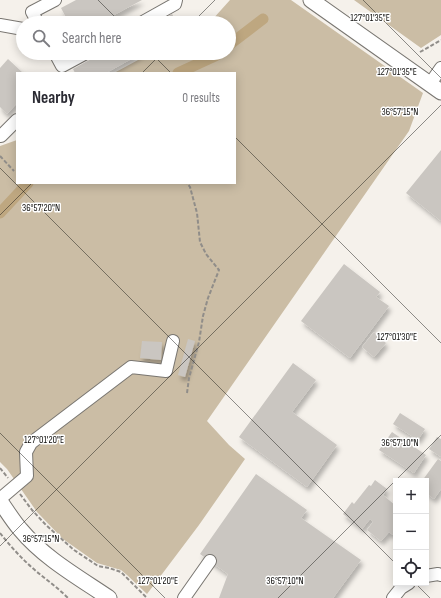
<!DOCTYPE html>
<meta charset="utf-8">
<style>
body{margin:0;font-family:"Sofia Sans Condensed",sans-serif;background:#f7f7f7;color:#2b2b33}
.controls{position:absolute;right:12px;bottom:12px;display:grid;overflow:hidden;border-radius:0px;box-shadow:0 2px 10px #0003}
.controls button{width:36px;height:36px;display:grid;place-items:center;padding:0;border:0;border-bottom:1px solid #e1e1e2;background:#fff;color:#2b2b33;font:20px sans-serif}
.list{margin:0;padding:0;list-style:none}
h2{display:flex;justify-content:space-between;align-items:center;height:52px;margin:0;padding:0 16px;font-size:17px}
h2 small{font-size:13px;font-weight:400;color:#7c7c81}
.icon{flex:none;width:22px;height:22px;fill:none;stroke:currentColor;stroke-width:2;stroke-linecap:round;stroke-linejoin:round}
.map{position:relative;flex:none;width:441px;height:598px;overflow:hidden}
.search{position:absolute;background:#fff;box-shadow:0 2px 10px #0003;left:16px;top:16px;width:220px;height:44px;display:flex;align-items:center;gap:10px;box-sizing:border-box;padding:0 14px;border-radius:22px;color:#7c7c81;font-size:15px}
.panel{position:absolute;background:#fff;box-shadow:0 2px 10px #0003;left:16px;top:72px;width:220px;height:112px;border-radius:0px}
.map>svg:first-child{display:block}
.green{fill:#cbbda5}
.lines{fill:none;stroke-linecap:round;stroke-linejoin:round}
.canal{stroke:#bea780;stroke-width:11}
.building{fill:#cac6c1;filter:url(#shadow)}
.minor-casing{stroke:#797671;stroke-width:14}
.major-casing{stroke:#797671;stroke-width:17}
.path{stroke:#908d89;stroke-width:2;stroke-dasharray:4 2;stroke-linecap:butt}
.minor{stroke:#fff;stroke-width:12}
.major{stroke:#fff;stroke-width:15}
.ticks{fill:none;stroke:#0e0d0b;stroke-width:1;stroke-opacity:0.45}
.ticks-label{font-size:10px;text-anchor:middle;fill:#0e0d0b;stroke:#fff;stroke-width:3;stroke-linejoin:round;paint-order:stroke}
</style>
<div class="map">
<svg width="441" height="598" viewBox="0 0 441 598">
<defs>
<filter id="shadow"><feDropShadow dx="2.5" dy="4.5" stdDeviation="2" flood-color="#0004"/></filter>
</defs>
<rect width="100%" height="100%" fill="#f5f1eb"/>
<!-- green -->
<path class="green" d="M230,0H291L423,93L409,131L207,421L229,445L245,459L199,525L147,594L127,575L121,570L97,563L63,539L37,512L7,469L0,462V146L17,140V183H235V73H114L151,53H229V23H206L212,20Z
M354,0H441V35L421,48Z"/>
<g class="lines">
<!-- canal -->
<path class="canal" d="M229,45L263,19
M178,73L215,56L218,53
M0,213L28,183"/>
</g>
<!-- building -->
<path class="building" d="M76,0H142L99,23H69L61,8Z
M172,14L177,23H156Z
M102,53H142L106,73H75L73,69Z
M8,59L23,73H17V103L7,114L0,107V68Z
M441,150V221L406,193Z
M344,264L380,292L376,297L389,306L350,358L301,321Z
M374,332L386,343L374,357L362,347Z
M188,339L195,341L185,377L178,375Z
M142,341L162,342L161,360L140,358Z
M293,363L316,380L292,412L337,445L307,487L239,437Z
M400,413L425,429L418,440L393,424Z
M392,432L426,455L414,473L379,450Z
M437,437L441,439V457L429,449Z
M438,459L441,461V489L434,499L426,493V481H422Z
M256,474L307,510L301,518L361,560L333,598H219L228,574L200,554Z
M375,480L387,489L383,495L396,506V537L389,532L381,541L367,530L373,522L370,519L362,529L343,514L352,502L354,504L369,485L371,486Z"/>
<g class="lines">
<defs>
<path id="minor" d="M38,23L32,12L55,0
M141,23L175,4L176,0
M0,25L23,29
M55,53L62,66L86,53
M430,84L441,68
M0,135L1,136L17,120
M0,499L27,476L26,452L31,443L131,367L166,371L173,341
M426,576L438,574L441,575
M184,598L210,561
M393,598L401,588L409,583"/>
<path id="major" d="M311,0L441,92
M0,501C7,511 13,521 20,529C44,558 78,577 109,598"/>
</defs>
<!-- minor casing -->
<use href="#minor" class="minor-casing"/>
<!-- major casing -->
<use href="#major" class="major-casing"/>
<!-- path -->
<path class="path" d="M420,52L441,40
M0,156L14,171
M187,393L189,378L199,342L203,316L208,298L219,270L206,254L200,242L197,213L190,187L187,183
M0,468L8,478
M20,494L32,510L46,525L74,550L98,566L109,568L121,572L147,598
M0,533C11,547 23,560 37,572C47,580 58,588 68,598"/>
<!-- minor -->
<use href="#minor" class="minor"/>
<!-- major -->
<use href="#major" class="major"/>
</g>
<!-- ticks -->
<path class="ticks" d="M98,0L121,23M363,0L441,78M192,23L215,0M151,53L171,73M142,73L162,53M235,137L441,343M0,168L396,564M0,215L32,183M0,433L165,598M0,546L441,105M415,583L430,598M278,598L441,435"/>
<g class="ticks-label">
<text x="370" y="21">127°01'35"E</text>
<text x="397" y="75">127°01'35"E</text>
<text x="400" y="115">36°57'15"N</text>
<text x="41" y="211">36°57'20"N</text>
<text x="397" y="340">127°01'30"E</text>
<text x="44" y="443">127°01'20"E</text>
<text x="400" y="446">36°57'10"N</text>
<text x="41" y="542">36°57'15"N</text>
<text x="285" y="584">36°57'10"N</text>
<text x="158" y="584">127°01'20"E</text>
</g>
</svg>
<div class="controls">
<button>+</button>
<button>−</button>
<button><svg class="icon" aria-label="locate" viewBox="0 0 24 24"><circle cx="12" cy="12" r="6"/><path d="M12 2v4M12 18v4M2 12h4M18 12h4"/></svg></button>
</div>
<div class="search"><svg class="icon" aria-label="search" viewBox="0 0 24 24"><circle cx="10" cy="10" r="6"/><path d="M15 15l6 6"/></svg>Search here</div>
<section class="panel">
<h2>Nearby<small>0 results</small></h2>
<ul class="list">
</ul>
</section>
</div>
